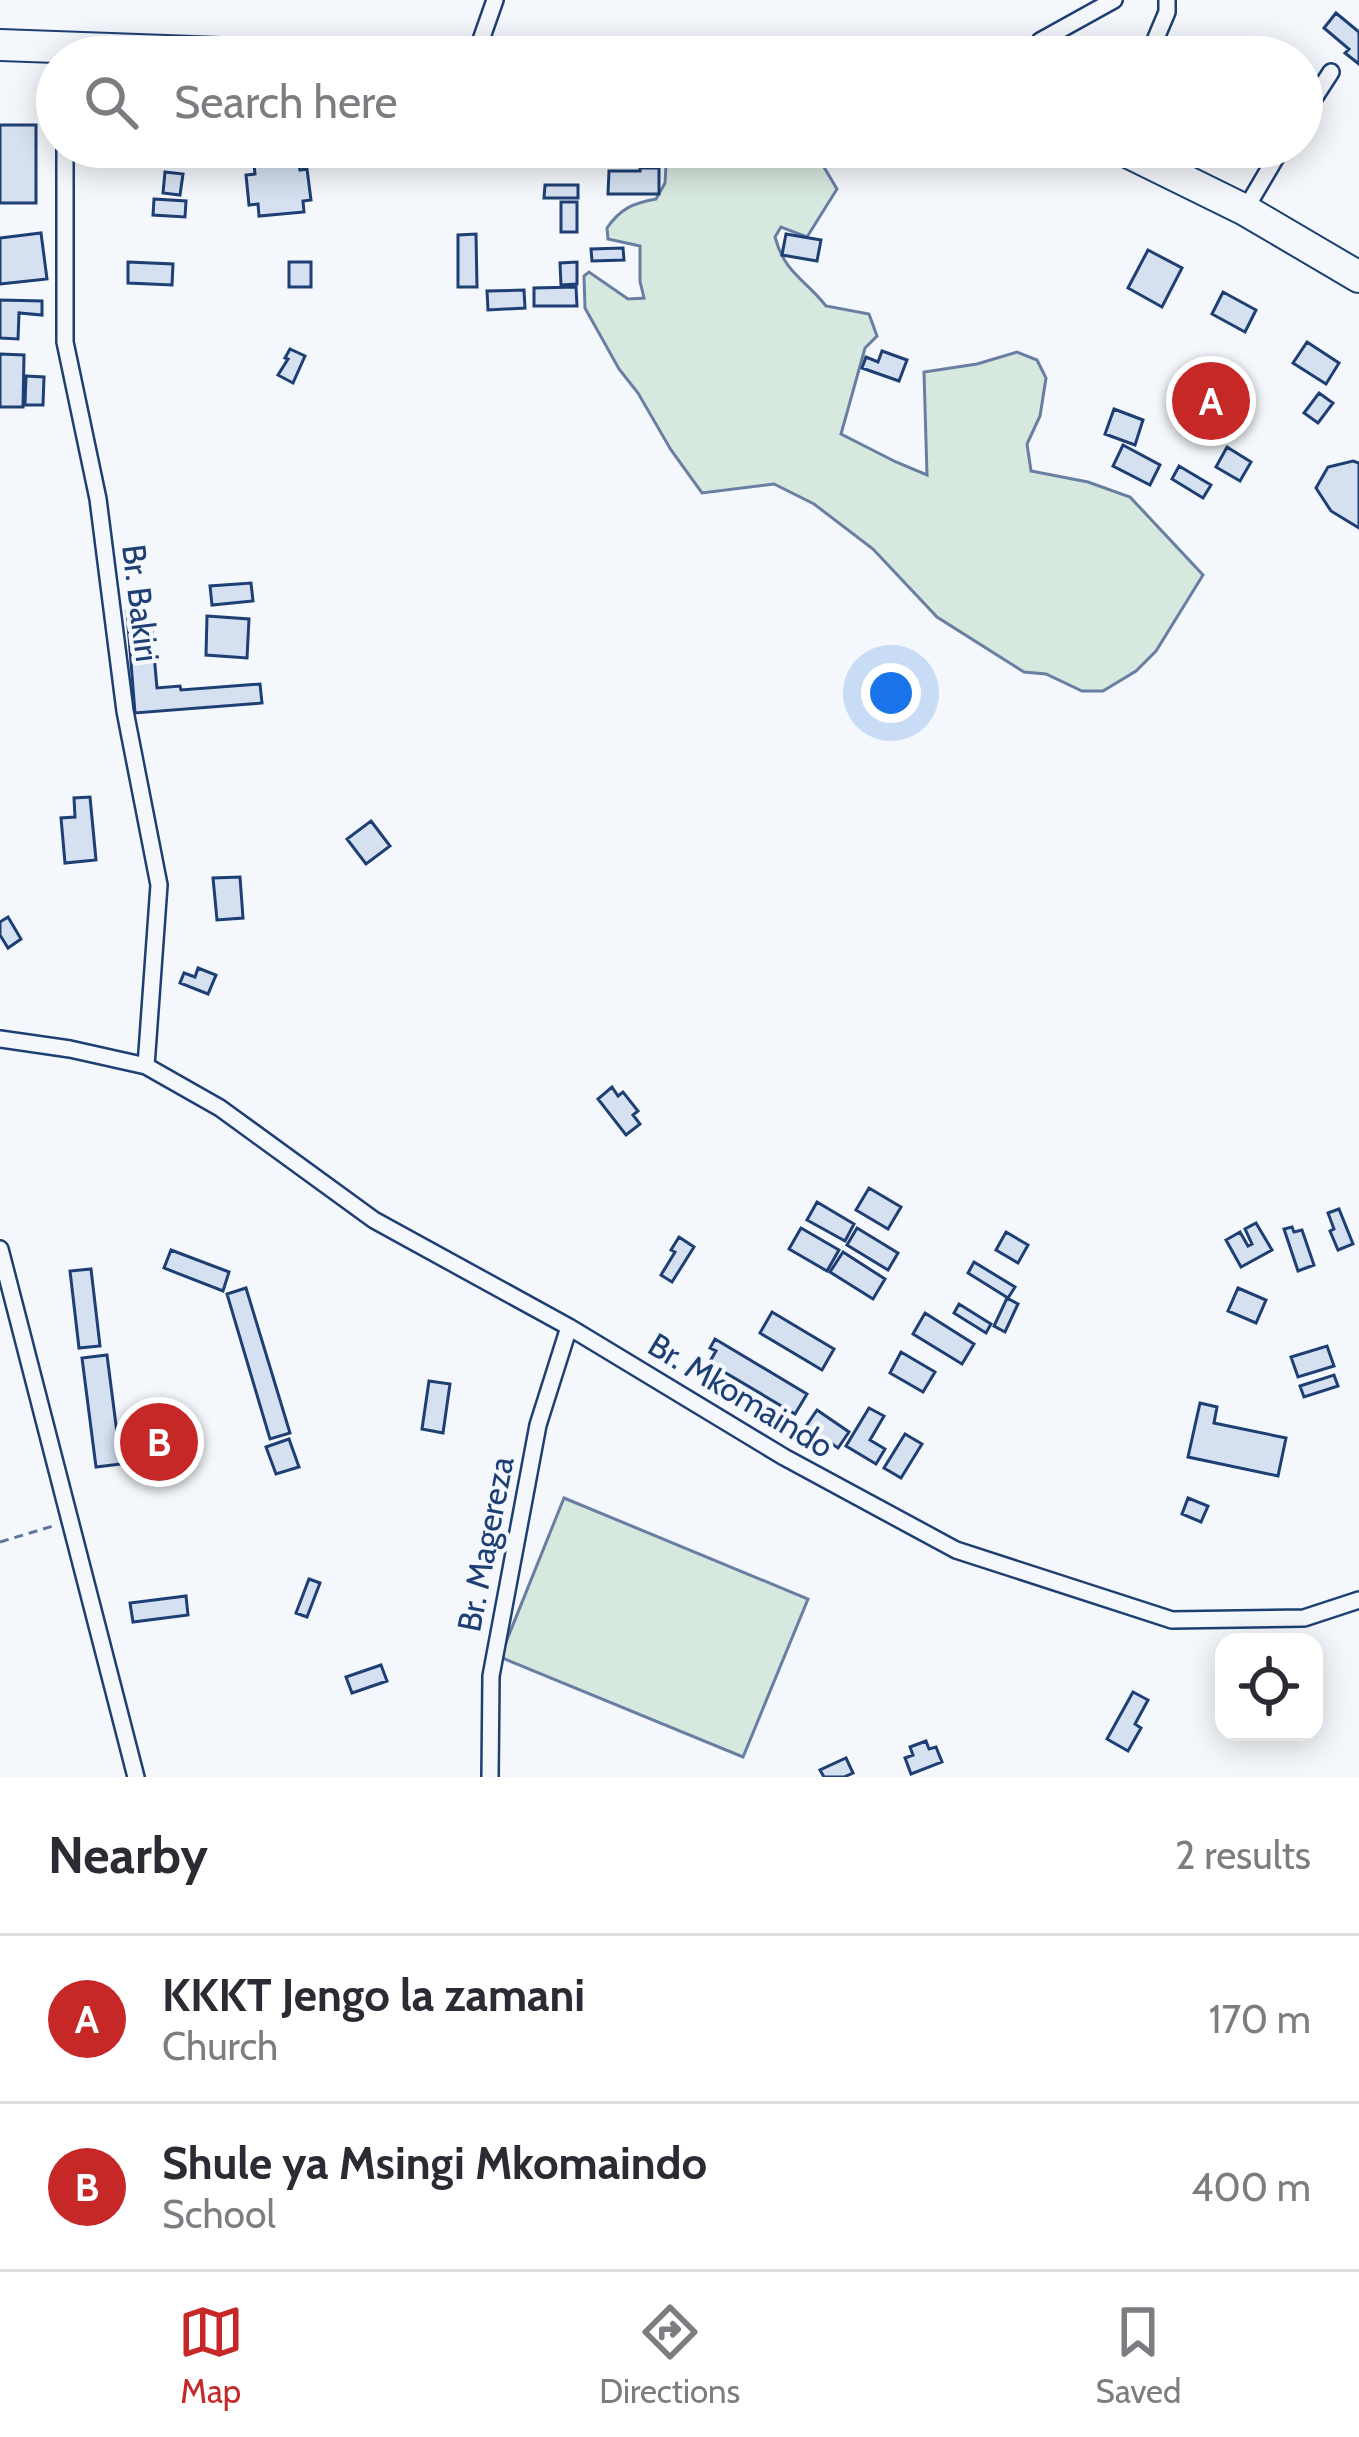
<!DOCTYPE html>
<style>
body{margin:0;font-family:Cabin,sans-serif;background:#f2f2f3;color:#2b2b33}
.controls{position:absolute;right:36px;bottom:36px;display:grid;overflow:hidden;border-radius:24px;box-shadow:0 6px 30px #0003}
.controls button{width:108px;height:108px;display:grid;place-items:center;padding:0;border:0;border-bottom:3px solid #e1e1e2;background:#fff;color:#2b2b33;font:60px sans-serif}
.you{position:absolute;left:891px;top:693px;width:42px;height:42px;margin:-30px;border:9px solid #fff;border-radius:50%;background:#1a73e8;box-shadow:0 0 0 18px #1a73e833}
.badge{display:grid;place-items:center;width:78px;height:78px;border-radius:50%;background:#c62828;color:#fff;font-size:39px;font-weight:700}
.pin{position:absolute;translate:-50% -50%;border:6px solid #fff;box-shadow:0 3px 12px #0006}
.list{margin:0;padding:0;list-style:none}
h2{display:flex;justify-content:space-between;align-items:center;height:156px;margin:0;padding:0 48px;font-size:51px}
h2 small{font-size:39px;font-weight:400;color:#7c7c81}
.list li{display:grid;grid-template-columns:78px 1fr auto;gap:36px;align-items:center;box-sizing:border-box;height:168px;padding:0 48px;border-top:3px solid #e1e1e2}
.list b{display:block;font-size:45px;white-space:nowrap}
.list p{margin:0;font-size:39px;white-space:nowrap;color:#7c7c81}
.list em{font-size:39px;font-style:normal;color:#7c7c81}
.icon{flex:none;width:66px;height:66px;fill:none;stroke:currentColor;stroke-width:2;stroke-linecap:round;stroke-linejoin:round}
.map{position:relative;flex:none;width:1359px;height:1777px;overflow:hidden}
.search{position:absolute;background:#fff;box-shadow:0 6px 30px #0003;left:36px;right:36px;top:36px;height:132px;display:flex;align-items:center;gap:30px;box-sizing:border-box;padding:0 42px;border-radius:66px;color:#7c7c81;font-size:45px}
.sheet{height:492px;background:#fff}
nav{display:flex;justify-content:space-around;align-items:center;box-sizing:border-box;height:168px;border-top:3px solid #e1e1e2;background:#fff;font-size:33px;color:#7c7c81}
nav a{display:grid;justify-items:center;gap:6px}
nav .on{color:#c62828}
.map>svg:first-child{display:block}
.green{fill:#d7e8df;stroke:#687fa3;stroke-width:3}
.building{fill:#d5e0f0;stroke:#1d3f73;stroke-width:3}
.lines{fill:none;stroke-linecap:round;stroke-linejoin:round}
.street-casing{stroke:#1d3f73;stroke-width:20}
.highway-casing{stroke:#1d3f73;stroke-width:34}
.path{stroke:#5e769c;stroke-width:3;stroke-dasharray:9 6;stroke-linecap:butt}
.street{stroke:#f4f7fb;stroke-width:15}
.highway{stroke:#f4f7fb;stroke-width:30}
.labels{text-anchor:middle;stroke-width:9;stroke-linejoin:round;paint-order:stroke}
.street-label{font-size:33px;fill:#1d3f73;stroke:#f4f7fb}
</style>
<div class="map">
<svg width="1359" height="1777" viewBox="0 0 1359 1777">
<rect width="100%" height="100%" fill="#f4f7fb"/>
<!-- green -->
<path class="green" d="M667,147H812L837,189L807,237L781,227L775,237C785,274 805,279 826,306L869,314L877,336L865,348L841,434L896,462L927,475L924,372L977,364L1017,352L1037,360L1046,378L1040,416L1027,444L1031,471L1088,482L1130,497L1203,575L1156,651L1136,671L1103,691H1082L1046,674L1024,672L937,617L873,549L814,504L774,484L702,493L671,450L638,393L619,369L585,308L584,276L589,272L628,299L644,298L640,281V246L608,239L607,228C620,209 633,203 656,199L665,183Z
M564,1498L808,1599L743,1757L500,1657Z"/>
<!-- building -->
<path class="building" d="M1336,13L1359,32V64L1345,53L1349,49L1324,28Z
M0,125H36V203H0Z
M298,160L300,170L307,169L311,200L303,201L304,212L259,216L258,204L249,205L246,175L255,174L254,164Z
M640,168H659V194H608L609,171H640Z
M165,172L183,174L180,195L163,193Z
M545,185H578V198H544Z
M154,199L186,201L185,217L153,215Z
M561,202H577V232H561Z
M41,233L47,279L0,284V238Z
M476,234L477,287H458V235Z
M786,234L821,240L817,261L782,255Z
M623,248L624,260L592,261L591,249Z
M1148,250L1182,268L1162,307L1128,288Z
M128,262L173,264L172,285L128,283Z
M289,262H311V287H289Z
M577,262V284L561,285L560,263Z
M576,287L577,306H534V288Z
M524,290L525,308L488,310L487,291Z
M1223,292L1256,310L1245,332L1212,314Z
M0,300L42,301V315L19,313L18,339L0,338Z
M1307,342L1339,363L1326,384L1293,363Z
M290,349L305,356L293,383L278,375L288,359L285,358Z
M882,351L907,360L899,381L862,368L866,357L878,362Z
M0,354L24,355L23,407H0Z
M1208,375L1225,388L1201,418L1184,405Z
M26,376L44,377L43,405H25Z
M1319,393L1333,403L1318,423L1304,413Z
M1114,409L1143,420L1135,445L1105,434Z
M1123,445L1160,465L1150,485L1113,466Z
M1227,447L1251,462L1240,481L1216,467Z
M1353,461L1359,463V528L1331,511L1316,488L1328,467Z
M1179,466L1211,485L1203,498L1172,479Z
M251,583L253,601L212,605L210,586Z
M144,611L146,633L152,632L157,688L180,686L181,690L260,684L262,703L135,713L127,612Z
M207,616L249,619L247,658L206,655Z
M90,797L96,860L65,863L61,818L75,817L74,798Z
M371,821L390,846L366,864L347,839Z
M240,877L243,918L217,920L213,878Z
M8,917L21,939L8,948L0,935V922Z
M198,968L216,975L208,994L180,983L184,973L195,977Z
M612,1087L618,1096L623,1092L638,1111L633,1115L640,1124L626,1135L598,1099Z
M869,1188L901,1207L888,1229L856,1210Z
M817,1202L854,1224L845,1241L807,1220Z
M1339,1209L1353,1244L1338,1250L1330,1231L1334,1229L1328,1213Z
M1256,1223L1272,1250L1241,1267L1226,1240L1240,1232L1248,1246L1252,1244L1245,1229Z
M1292,1227L1294,1232L1302,1230L1314,1265L1298,1271L1284,1229Z
M801,1228L839,1250L827,1271L789,1249Z
M857,1228L898,1253L888,1270L847,1245Z
M1006,1232L1028,1245L1018,1263L996,1250Z
M679,1237L694,1247L672,1282L661,1275L675,1252L671,1250Z
M171,1250L229,1272L223,1291L164,1268Z
M843,1252L885,1279L873,1299L830,1272Z
M974,1262L1015,1287L1008,1298L968,1273Z
M91,1269L100,1346L79,1348L70,1271Z
M246,1288L290,1433L270,1439L227,1294Z
M1238,1288L1266,1300L1256,1323L1228,1311Z
M1007,1298L1018,1304L1005,1332L994,1326Z
M959,1304L991,1324L986,1333L954,1313Z
M772,1312L834,1349L822,1370L760,1333Z
M925,1313L974,1344L962,1364L913,1334Z
M715,1339L807,1394L795,1414L709,1363L716,1351L710,1348Z
M1327,1346L1334,1366L1298,1377L1291,1357Z
M901,1352L935,1372L923,1392L890,1373Z
M107,1355L121,1464L96,1467L82,1358Z
M1334,1375L1338,1386L1304,1397L1300,1386Z
M429,1381L450,1384L443,1433L422,1429Z
M1200,1403L1217,1407L1214,1423L1286,1438L1278,1476L1188,1457Z
M869,1408L884,1416L870,1440L885,1449L876,1464L846,1446Z
M817,1410L849,1432L838,1448L806,1426Z
M905,1434L922,1444L901,1478L884,1468Z
M289,1439L299,1467L276,1474L266,1447Z
M1188,1498L1208,1506L1201,1522L1182,1514Z
M309,1579L320,1583L307,1617L296,1613Z
M186,1596L188,1615L133,1622L130,1603Z
M381,1665L387,1681L352,1693L346,1677Z
M1133,1692L1148,1700L1135,1724L1141,1728L1128,1751L1107,1739Z
M926,1741L929,1749L936,1747L942,1762L911,1774L905,1758L913,1755L910,1747Z
M846,1758L853,1773L844,1777H824L820,1770Z"/>
<g class="lines">
<defs>
<path id="street" d="M475,57L495,0
M1033,57L1040,41L1114,0
M1148,57L1167,12V0
M1302,117L1331,72
M65,147V342L98,499L125,711L159,885L146,1066
M1245,210L1282,147
M0,1039L70,1049L146,1066L220,1108L374,1220L569,1327L784,1457L956,1550L1172,1620L1304,1618L1359,1600
M0,1249L136,1777
M490,1777L491,1676L538,1425L569,1327"/>
<path id="highway" d="M0,45L329,57
M1117,147L1245,210L1359,277"/>
</defs>
<!-- street casing -->
<use href="#street" class="street-casing"/>
<!-- highway casing -->
<use href="#highway" class="highway-casing"/>
<!-- path -->
<path class="path" d="M0,1542L53,1526"/>
<!-- street -->
<use href="#street" class="street"/>
<!-- highway -->
<use href="#highway" class="highway"/>
</g>
<g class="labels">
<!-- street labels -->
<g class="street-label">
<text transform="translate(141 603) rotate(83)" y="12">Br. Bakiri</text>
<text transform="translate(741 1395) rotate(31)" y="12">Br. Mkomaindo</text>
<text transform="translate(485 1544) rotate(-79)" y="12">Br. Magereza</text>
</g>
</g>
</svg>
<div class="controls">
<button><svg class="icon" aria-label="locate" viewBox="0 0 24 24"><circle cx="12" cy="12" r="6"/><path d="M12 2v4M12 18v4M2 12h4M18 12h4"/></svg></button>
</div>
<div class="you"></div>
<div class="pin badge" style="left:1211px;top:401px">A</div>
<div class="pin badge" style="left:159px;top:1442px">B</div>
<div class="search"><svg class="icon" aria-label="search" viewBox="0 0 24 24"><circle cx="10" cy="10" r="6"/><path d="M15 15l6 6"/></svg>Search here</div>
</div>
<section class="sheet">
<h2>Nearby<small>2 results</small></h2>
<ul class="list">
<li><span class="badge">A</span><div><b>KKKT Jengo la zamani</b><p>Church</p></div><em>170 m</em></li>
<li><span class="badge">B</span><div><b>Shule ya Msingi Mkomaindo</b><p>School</p></div><em>400 m</em></li>
</ul>
</section>
<nav>
<a class="on"><svg class="icon" aria-label="map" viewBox="0 0 24 24"><path d="M3 6l6-2 6 2 6-2v14l-6 2-6-2-6 2zM9 4v14M15 6v14"/></svg>Map</a>
<a><svg class="icon" aria-label="directions" viewBox="0 0 24 24"><path d="M12 3l9 9-9 9-9-9zM9 14v-3h6M13 9l2 2-2 2"/></svg>Directions</a>
<a><svg class="icon" aria-label="saved" viewBox="0 0 24 24"><path d="M7 4h10v16l-5-4-5 4z"/></svg>Saved</a>
</nav>
